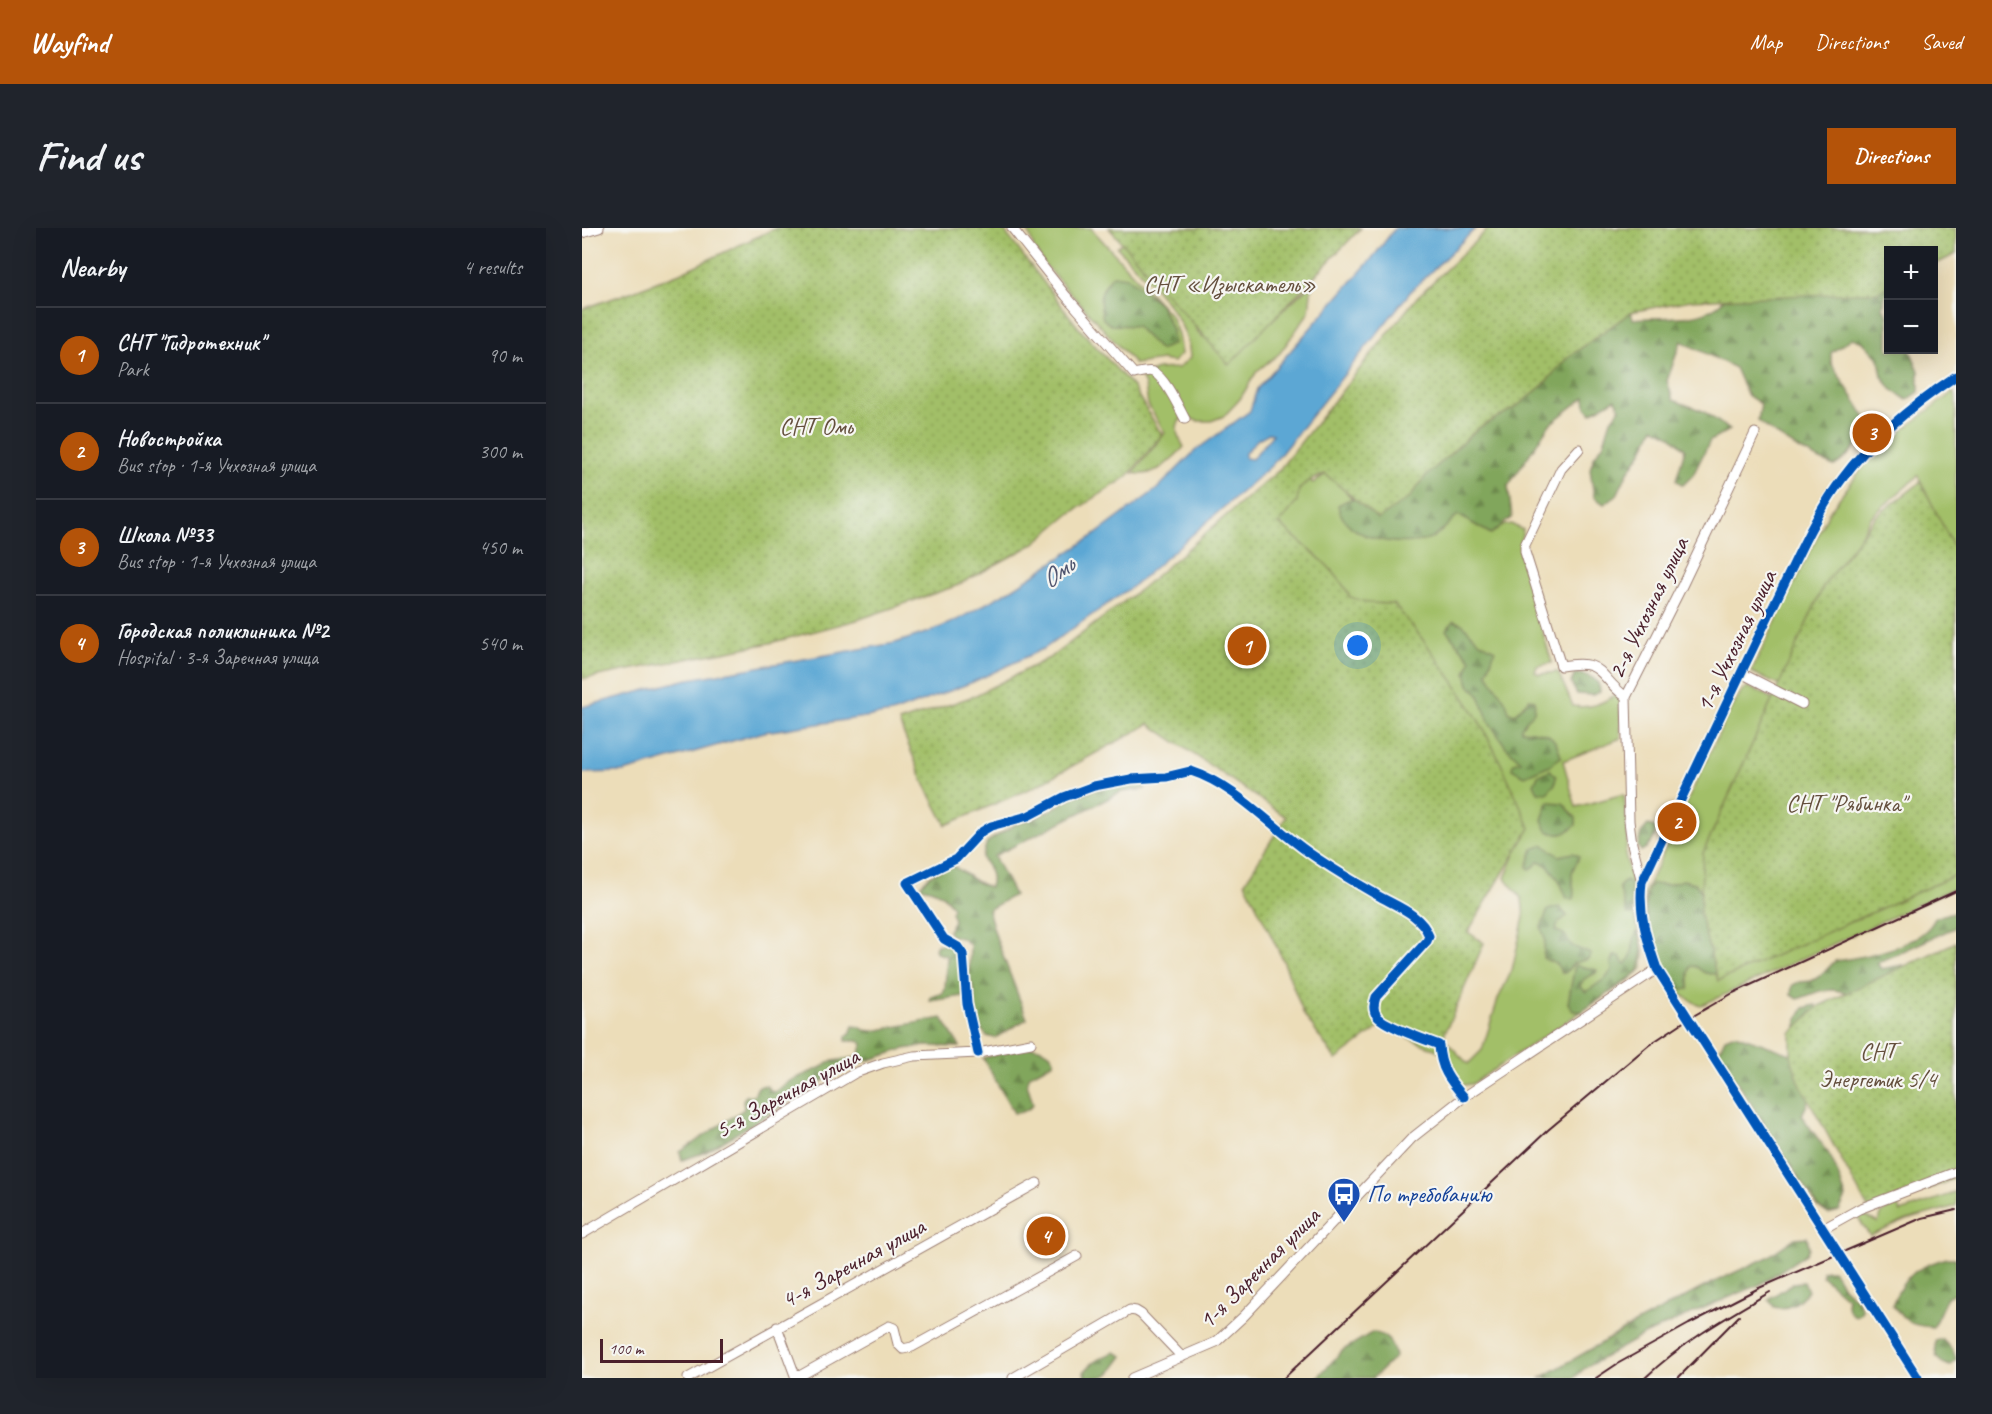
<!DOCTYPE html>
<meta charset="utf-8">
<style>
body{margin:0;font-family:Caveat,sans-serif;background:#20242c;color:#f1f3f6}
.controls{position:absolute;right:18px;top:18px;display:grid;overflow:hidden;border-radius:0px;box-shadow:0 6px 24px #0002}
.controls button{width:54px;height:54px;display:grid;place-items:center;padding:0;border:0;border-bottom:2px solid #363941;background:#171b24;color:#f1f3f6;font:30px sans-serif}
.scale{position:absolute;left:18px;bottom:15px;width:123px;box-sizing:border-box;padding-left:6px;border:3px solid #4a1f2b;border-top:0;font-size:16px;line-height:21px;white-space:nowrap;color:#4a1f2b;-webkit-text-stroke:4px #f6f6f2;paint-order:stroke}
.you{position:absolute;left:776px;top:418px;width:21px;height:21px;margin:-15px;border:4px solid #fff;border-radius:50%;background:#1a73e8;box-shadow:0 0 0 9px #1a73e833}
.badge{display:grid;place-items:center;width:39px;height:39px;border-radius:50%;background:#b45309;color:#fff;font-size:20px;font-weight:700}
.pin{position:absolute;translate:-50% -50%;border:3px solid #fff;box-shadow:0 2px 6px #0006}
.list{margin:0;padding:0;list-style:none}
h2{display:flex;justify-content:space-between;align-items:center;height:78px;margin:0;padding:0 24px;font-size:26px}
h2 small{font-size:20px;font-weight:400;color:#9ea1a6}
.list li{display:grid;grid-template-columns:39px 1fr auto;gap:18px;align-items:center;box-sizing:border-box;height:96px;padding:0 24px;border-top:2px solid #363941}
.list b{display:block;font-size:22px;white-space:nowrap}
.list p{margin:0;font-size:20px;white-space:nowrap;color:#9ea1a6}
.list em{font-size:20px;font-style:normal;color:#9ea1a6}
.map{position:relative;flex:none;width:1374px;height:1150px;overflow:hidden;border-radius:0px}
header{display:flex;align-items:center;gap:36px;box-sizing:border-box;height:84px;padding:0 30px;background:#b45309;color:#fff}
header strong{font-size:28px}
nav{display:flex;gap:33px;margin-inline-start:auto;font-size:21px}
.intro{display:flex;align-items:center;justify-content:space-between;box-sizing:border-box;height:144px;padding:0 36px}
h1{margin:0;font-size:42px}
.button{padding:15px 27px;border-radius:0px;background:#b45309;color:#fff;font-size:21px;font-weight:700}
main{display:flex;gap:36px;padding:0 36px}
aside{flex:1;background:#171b24;border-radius:0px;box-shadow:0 6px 24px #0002}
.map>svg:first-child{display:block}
.grass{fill:#a2bf67;stroke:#766f49;stroke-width:1.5}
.forest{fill:url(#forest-firs);stroke:#666244;stroke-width:1.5}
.park{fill:url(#park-dots);stroke:#766f49;stroke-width:1.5}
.water{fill:#5ca7d4;stroke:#536380;stroke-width:1.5;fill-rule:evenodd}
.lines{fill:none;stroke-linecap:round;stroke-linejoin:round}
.minor-casing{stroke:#9b7e72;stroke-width:11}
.minor{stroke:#fff;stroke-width:9}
.rail{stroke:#4a1f2b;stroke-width:2}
.cycleway-casing{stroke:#f6f6f2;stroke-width:13}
.cycleway{stroke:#0057b8;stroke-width:9}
.labels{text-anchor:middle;stroke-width:4.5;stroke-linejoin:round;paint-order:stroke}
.park-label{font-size:24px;fill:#644f3d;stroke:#f6f6f2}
.street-label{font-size:24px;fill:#4a1f2b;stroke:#f6f6f2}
.transit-label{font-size:24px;fill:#164399;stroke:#f6f6f2;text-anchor:start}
.water-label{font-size:26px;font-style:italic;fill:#51556f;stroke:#f6f6f2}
</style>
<header>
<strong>Wayfind</strong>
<nav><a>Map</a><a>Directions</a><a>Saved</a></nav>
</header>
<div class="intro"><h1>Find us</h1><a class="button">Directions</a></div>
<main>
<aside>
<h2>Nearby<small>4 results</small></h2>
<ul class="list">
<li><span class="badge">1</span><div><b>СНТ &quot;Гидротехник&quot;</b><p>Park</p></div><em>90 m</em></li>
<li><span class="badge">2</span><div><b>Новостройка</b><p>Bus stop · 1-я Учхозная улица</p></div><em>300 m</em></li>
<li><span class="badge">3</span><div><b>Школа №33</b><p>Bus stop · 1-я Учхозная улица</p></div><em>450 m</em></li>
<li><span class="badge">4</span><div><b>Городская поликлиника №2</b><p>Hospital · 3-я Заречная улица</p></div><em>540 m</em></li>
</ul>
</aside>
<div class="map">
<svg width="1374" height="1150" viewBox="0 0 1374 1150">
<defs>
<pattern id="forest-firs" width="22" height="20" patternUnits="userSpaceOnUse" patternTransform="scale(1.5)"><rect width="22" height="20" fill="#81a65c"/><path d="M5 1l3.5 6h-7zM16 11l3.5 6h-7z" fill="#6c874c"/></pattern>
<pattern id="park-dots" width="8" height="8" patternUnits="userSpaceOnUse" patternTransform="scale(1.5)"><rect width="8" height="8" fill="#a2bf67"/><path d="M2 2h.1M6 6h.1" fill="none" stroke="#869b55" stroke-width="1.8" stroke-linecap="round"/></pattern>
</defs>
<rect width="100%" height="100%" fill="#f6f6f2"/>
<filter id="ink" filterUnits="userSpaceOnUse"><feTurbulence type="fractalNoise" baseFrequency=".0167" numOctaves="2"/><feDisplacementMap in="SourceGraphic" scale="12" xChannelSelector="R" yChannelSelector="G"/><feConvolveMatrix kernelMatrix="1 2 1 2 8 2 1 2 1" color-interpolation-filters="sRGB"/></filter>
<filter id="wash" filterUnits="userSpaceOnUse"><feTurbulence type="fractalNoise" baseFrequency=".008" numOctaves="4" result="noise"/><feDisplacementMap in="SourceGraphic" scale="24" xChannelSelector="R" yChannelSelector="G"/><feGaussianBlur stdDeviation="1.35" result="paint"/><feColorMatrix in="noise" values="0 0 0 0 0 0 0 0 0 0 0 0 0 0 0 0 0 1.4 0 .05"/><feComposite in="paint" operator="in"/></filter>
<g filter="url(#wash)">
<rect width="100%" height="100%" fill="#ecddb9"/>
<!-- grass -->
<path class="grass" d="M445,0H509L589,88L596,106L599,126L591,134L580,132L553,136L462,36L452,20Z
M542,13L601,80L618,107L653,127L730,55L727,84L698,125L675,143L658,171L642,188L629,193H616L606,190L598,192C591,202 597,210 602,219C587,234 573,250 551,245L583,205L566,177L563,157L559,149L575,141L596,140L608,130C607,87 561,49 535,19Z
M1371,164L1374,169V325L1336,248L1288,290L1200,459L1169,444L1247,284L1293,223Z
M707,233L731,255L747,244L777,279L863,290L881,285L907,300L929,296L941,302L938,315V328L970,435L955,438L953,444L957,446L976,444L991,478C1008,481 1021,475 1035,466L1040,471L1038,478L1039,510L981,533L994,579L1042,566L1046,610L1043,625L1048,648L1054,661L1052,686L1062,727L1060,740L1053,748L890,856L881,857C866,841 860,835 864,813L886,836L900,822L916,771L930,742L942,689L940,671L923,650L943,602L765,372L748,346L694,292Z
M1166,459L1182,466L1201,479L1374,645V659L1118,778L1095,764L1073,729L1063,691V664L1143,492L1160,463Z
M1374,964V978L1325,992L1288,1008L1274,987L1280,986L1296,995L1300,985L1315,975L1319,984Z"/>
<!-- forest -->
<path class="forest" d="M1306,36V65L1303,67L1301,80L1306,87V122H1328L1337,143V164L1325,172L1309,161L1300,148L1297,131L1281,114L1270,110L1249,125V135L1286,193C1278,212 1271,227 1252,238C1225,227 1199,212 1176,193L1179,176L1165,167L1153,140L1099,113L1085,153L1091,172L1121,183L1148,202L1128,213L1111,247L1101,257L1094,252L1103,221L1089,208L1072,199L1061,222L1046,244L1035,267L1022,276L1012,269L1008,241L1012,229L1022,215L1029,192L1038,181L1033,171L1009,185L1004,179L1003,169L968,196L926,258L930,289L909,306L876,287C868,294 857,308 848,311C819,320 761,312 756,277L766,272L785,269L843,249L896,200L934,179L961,157L984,131L1049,84L1051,91C1078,87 1111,95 1135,78C1141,73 1146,65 1151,60Z
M531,47L545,49L578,76L590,102L591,116L578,122L554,98L529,97L521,91C516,69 517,63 531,47Z
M872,393L880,396L898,414L913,422L905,445L924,474L927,484L933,486L947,471L953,472L952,484L939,499V502C962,504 973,503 979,529L968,537L943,548L930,541L931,535L939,533L924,519L907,494L896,465L887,457L884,445L889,432L864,402Z
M993,446C1005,446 1018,450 1018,464L1011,467L995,466L989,455Z
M968,542L974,548L973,556L965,565L956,564L952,556L956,548Z
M562,554L564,557L563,561L539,564L412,628L432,667L406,682L415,712L445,791L413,810L405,808L399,801L393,780L392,762L387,749L388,717L381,711L368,707L366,703L372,692L369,684L371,680C363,666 353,661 338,659C343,648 360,640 371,638C383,644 396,658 408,659C412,648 406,639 400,630L405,614L432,597L456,589L493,568L525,558Z
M966,574L981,575L994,590V597C981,607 981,609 965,603L960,592Z
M1066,597L1073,599C1074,610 1069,618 1059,623L1056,618L1059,605Z
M962,617L977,628L991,625L997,628C996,636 990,639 990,646C989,655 994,661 991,671H985C980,657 971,637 956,633L953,638L948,641L945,639L951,621Z
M1044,652L1049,656L1050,687L1045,686L1037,659Z
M1101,652L1113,655L1122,667L1145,743C1133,746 1124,749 1115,739L1109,738L1107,743V761L1097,762C1078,736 1053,687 1069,656L1085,657Z
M977,679L985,688L976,695L974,703L982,706L990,718L1009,726L1006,731L992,735L983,745H979C974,730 970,737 961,730L963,711L959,699L966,682Z
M1367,685H1374V699L1295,735L1299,741L1321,737L1318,746L1272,766L1252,762L1238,763L1216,771L1209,767L1210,758C1217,752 1221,755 1229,753C1239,750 1246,740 1253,733C1281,729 1341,719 1353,690Z
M1055,704C1063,715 1060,732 1056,744L999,784L991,783L986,775L993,737L1015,742L1014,745L1002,751L998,758L1004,764L1024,750L1030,742L1029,736L1032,728H1038L1041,735L1044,736C1053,727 1049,715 1055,704Z
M360,716C384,720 379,749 381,768L348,773L349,769L361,765L363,761L365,728L355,725L353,721L355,717Z
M1234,777L1240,790L1215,804V793L1222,780Z
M360,790L378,819L344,818L322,821L262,840L124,924L100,932L98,924L162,881L161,872L164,868L172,867L176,859L184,857L190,864L195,863L206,854L240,839L246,834L276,829L281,816L277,813H264V808L268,806L271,798L279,799L282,802L291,803Z
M1153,806L1220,830L1233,859L1220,887C1228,902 1240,914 1248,928C1255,940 1259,956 1264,969L1257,983L1246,986L1235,978L1136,825L1143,810Z
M445,818C456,819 471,822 472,834L448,847L445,855L451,876C448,882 439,885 432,885L401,830Z
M1225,1009L1227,1020L1224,1026L1177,1057L1119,1081L1058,1109L1003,1140L992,1150H959L1056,1094L1128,1056L1184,1030L1213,1010Z
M1364,1030H1374V1064L1365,1069L1351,1099C1327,1098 1324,1093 1310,1077C1323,1045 1334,1041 1364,1030Z
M1244,1042H1250C1256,1047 1257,1053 1261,1059C1269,1068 1275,1068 1280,1081L1278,1086L1273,1088C1264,1083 1265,1079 1265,1070L1240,1048V1043Z
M1222,1054L1226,1063C1216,1074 1207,1083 1192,1079L1187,1071L1211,1055Z
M791,1104C806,1108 811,1115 813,1129L791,1150H735L761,1122Z
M1360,1111L1371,1123L1374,1132L1368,1138C1353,1133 1353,1128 1353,1113Z
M533,1124L541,1128C527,1147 529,1150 503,1150L502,1144C511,1133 520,1129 533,1124Z"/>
<!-- park -->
<path class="park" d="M194,0H420L496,99L551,159L580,207L545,249L489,285L450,317L374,358L275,392L188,415L0,451V81L46,65L98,45Z
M527,0H779L647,137Z
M907,0H1374V26L1352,37V22H1306V59L1296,64L1109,72L1049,84L984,131L961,157L934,179L896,200L843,249L828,269L796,291L743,246L725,254L717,262L715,274L697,296C722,318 753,338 768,369L787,375L812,376C840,409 866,444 889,480C912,517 930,559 948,600L886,704L902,715L862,807L859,824L799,798L754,832L722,787L701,732L663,654L704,589L567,496L452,559L364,597L342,555L317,494L392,468L469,429L561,359L696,243L835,69Z
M1339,254L1374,324V647L1136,753L1118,687L1121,625L1242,357L1293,289Z
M1374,714V950L1288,984L1218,856L1209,830V805L1237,778Z"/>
<!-- water -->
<path class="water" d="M813,0H894L829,63L690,237L555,355L463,420L391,454L310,485L182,504L42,544L0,545V479L102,452L313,415L350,403L377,391L430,361L510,309L575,261L614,222L668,183L675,161L792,28ZM687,205L691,206L670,231L663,230V225L676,211Z"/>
</g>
<g filter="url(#ink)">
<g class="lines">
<defs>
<path id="minor" d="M430,0L484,68L552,146C557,145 566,142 571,144C583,149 597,180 603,191
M0,5L17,0
M997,221L979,241L943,317V324L979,438C1023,431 1014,446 1044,469
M1159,445L1220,476
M1060,654L1050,616L1047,593L1044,469L1100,358L1173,205
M396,825L385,776L381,726L376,719L362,711L325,655L374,631L399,604L409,598L446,588L482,569L512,558L549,551L584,549L609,543C649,556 681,590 714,615C739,635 768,651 795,667C814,678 839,686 847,708L845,713L794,769C792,775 790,782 795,788C801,797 844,812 857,817C858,840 867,852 882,869
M1241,1001L1277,981L1374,944
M0,1006L273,845L301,835L332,828L396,825L449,815
M195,1099L214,1150
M106,1150L455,955
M214,1150L307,1098L312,1100L316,1116L321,1121L330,1119L495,1028
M431,1150L548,1082L554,1083L559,1086L600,1129
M550,1150L634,1114L662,1088L830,910L882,869L1075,741
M1336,1150L1075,741C1065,712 1056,685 1060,654C1103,564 1145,473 1189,383C1211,339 1230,291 1260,251C1290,210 1332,176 1374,148"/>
</defs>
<!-- minor casing -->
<use href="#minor" class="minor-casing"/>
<!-- minor -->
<use href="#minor" class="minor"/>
<!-- rail -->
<path class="rail" d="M702,1150L966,902L1067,817L1106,791L1151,765L1374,663
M1014,1150L1035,1136L1107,1096L1177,1060L1340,990L1374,982
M1063,1150C1099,1115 1145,1089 1188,1064
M1096,1150L1157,1088"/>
<defs>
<path id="cycleway" d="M396,825L385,776L381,726L376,719L362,711L325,655L374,631L399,604L409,598L446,588L482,569L512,558L549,551L584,549L609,543C649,556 681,590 714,615C739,635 768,651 795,667C814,678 839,686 847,708L845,713L794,769C792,775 790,782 795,788C801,797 844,812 857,817C858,840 867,852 882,869
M1336,1150L1075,741C1065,712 1056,685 1060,654C1103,564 1145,473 1189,383C1211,339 1230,291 1260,251C1290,210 1332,176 1374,148"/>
</defs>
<!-- cycleway casing -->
<use href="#cycleway" class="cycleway-casing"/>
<!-- cycleway -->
<use href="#cycleway" class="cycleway"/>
</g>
</g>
<!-- icons -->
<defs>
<symbol id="bus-pin" viewBox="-11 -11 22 30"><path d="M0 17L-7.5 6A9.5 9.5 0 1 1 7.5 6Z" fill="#1a4fb4" stroke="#f6f6f2"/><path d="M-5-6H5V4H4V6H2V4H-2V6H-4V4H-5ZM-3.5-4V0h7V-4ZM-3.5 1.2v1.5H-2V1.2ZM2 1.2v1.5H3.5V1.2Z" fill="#fff"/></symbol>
</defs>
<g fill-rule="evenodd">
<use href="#bus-pin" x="743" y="947" width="38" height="52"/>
</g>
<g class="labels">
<!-- park labels -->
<g class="park-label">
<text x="648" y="64">СНТ «Изыскатель»</text>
<text x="234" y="206">СНТ Омь</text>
<text x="1264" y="583">СНТ "Рябинка"</text>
<text x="1296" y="831">СНТ<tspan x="1296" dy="28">Энергетик 5/4</tspan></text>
</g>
<!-- street labels -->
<g class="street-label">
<text transform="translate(1066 380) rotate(-64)" y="8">2-я Учхозная улица</text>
<text transform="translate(1154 413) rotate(-64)" y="8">1-я Учхозная улица</text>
<text transform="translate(205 865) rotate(-29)" y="8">5-я Заречная улица</text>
<text transform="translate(271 1035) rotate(-29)" y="8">4-я Заречная улица</text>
<text transform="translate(677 1040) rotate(-45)" y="8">1-я Заречная улица</text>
</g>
<!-- transit labels -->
<g class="transit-label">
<text x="785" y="974">По требованию</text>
</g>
<!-- water labels -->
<g class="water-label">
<text transform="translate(475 344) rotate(-37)" y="9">Омь</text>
</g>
</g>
</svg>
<div class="controls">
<button>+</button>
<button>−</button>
</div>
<div class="scale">100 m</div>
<div class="you"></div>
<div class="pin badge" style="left:665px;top:418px">1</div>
<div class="pin badge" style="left:1095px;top:594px">2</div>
<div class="pin badge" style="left:1290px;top:205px">3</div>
<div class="pin badge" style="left:464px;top:1008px">4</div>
</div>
</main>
